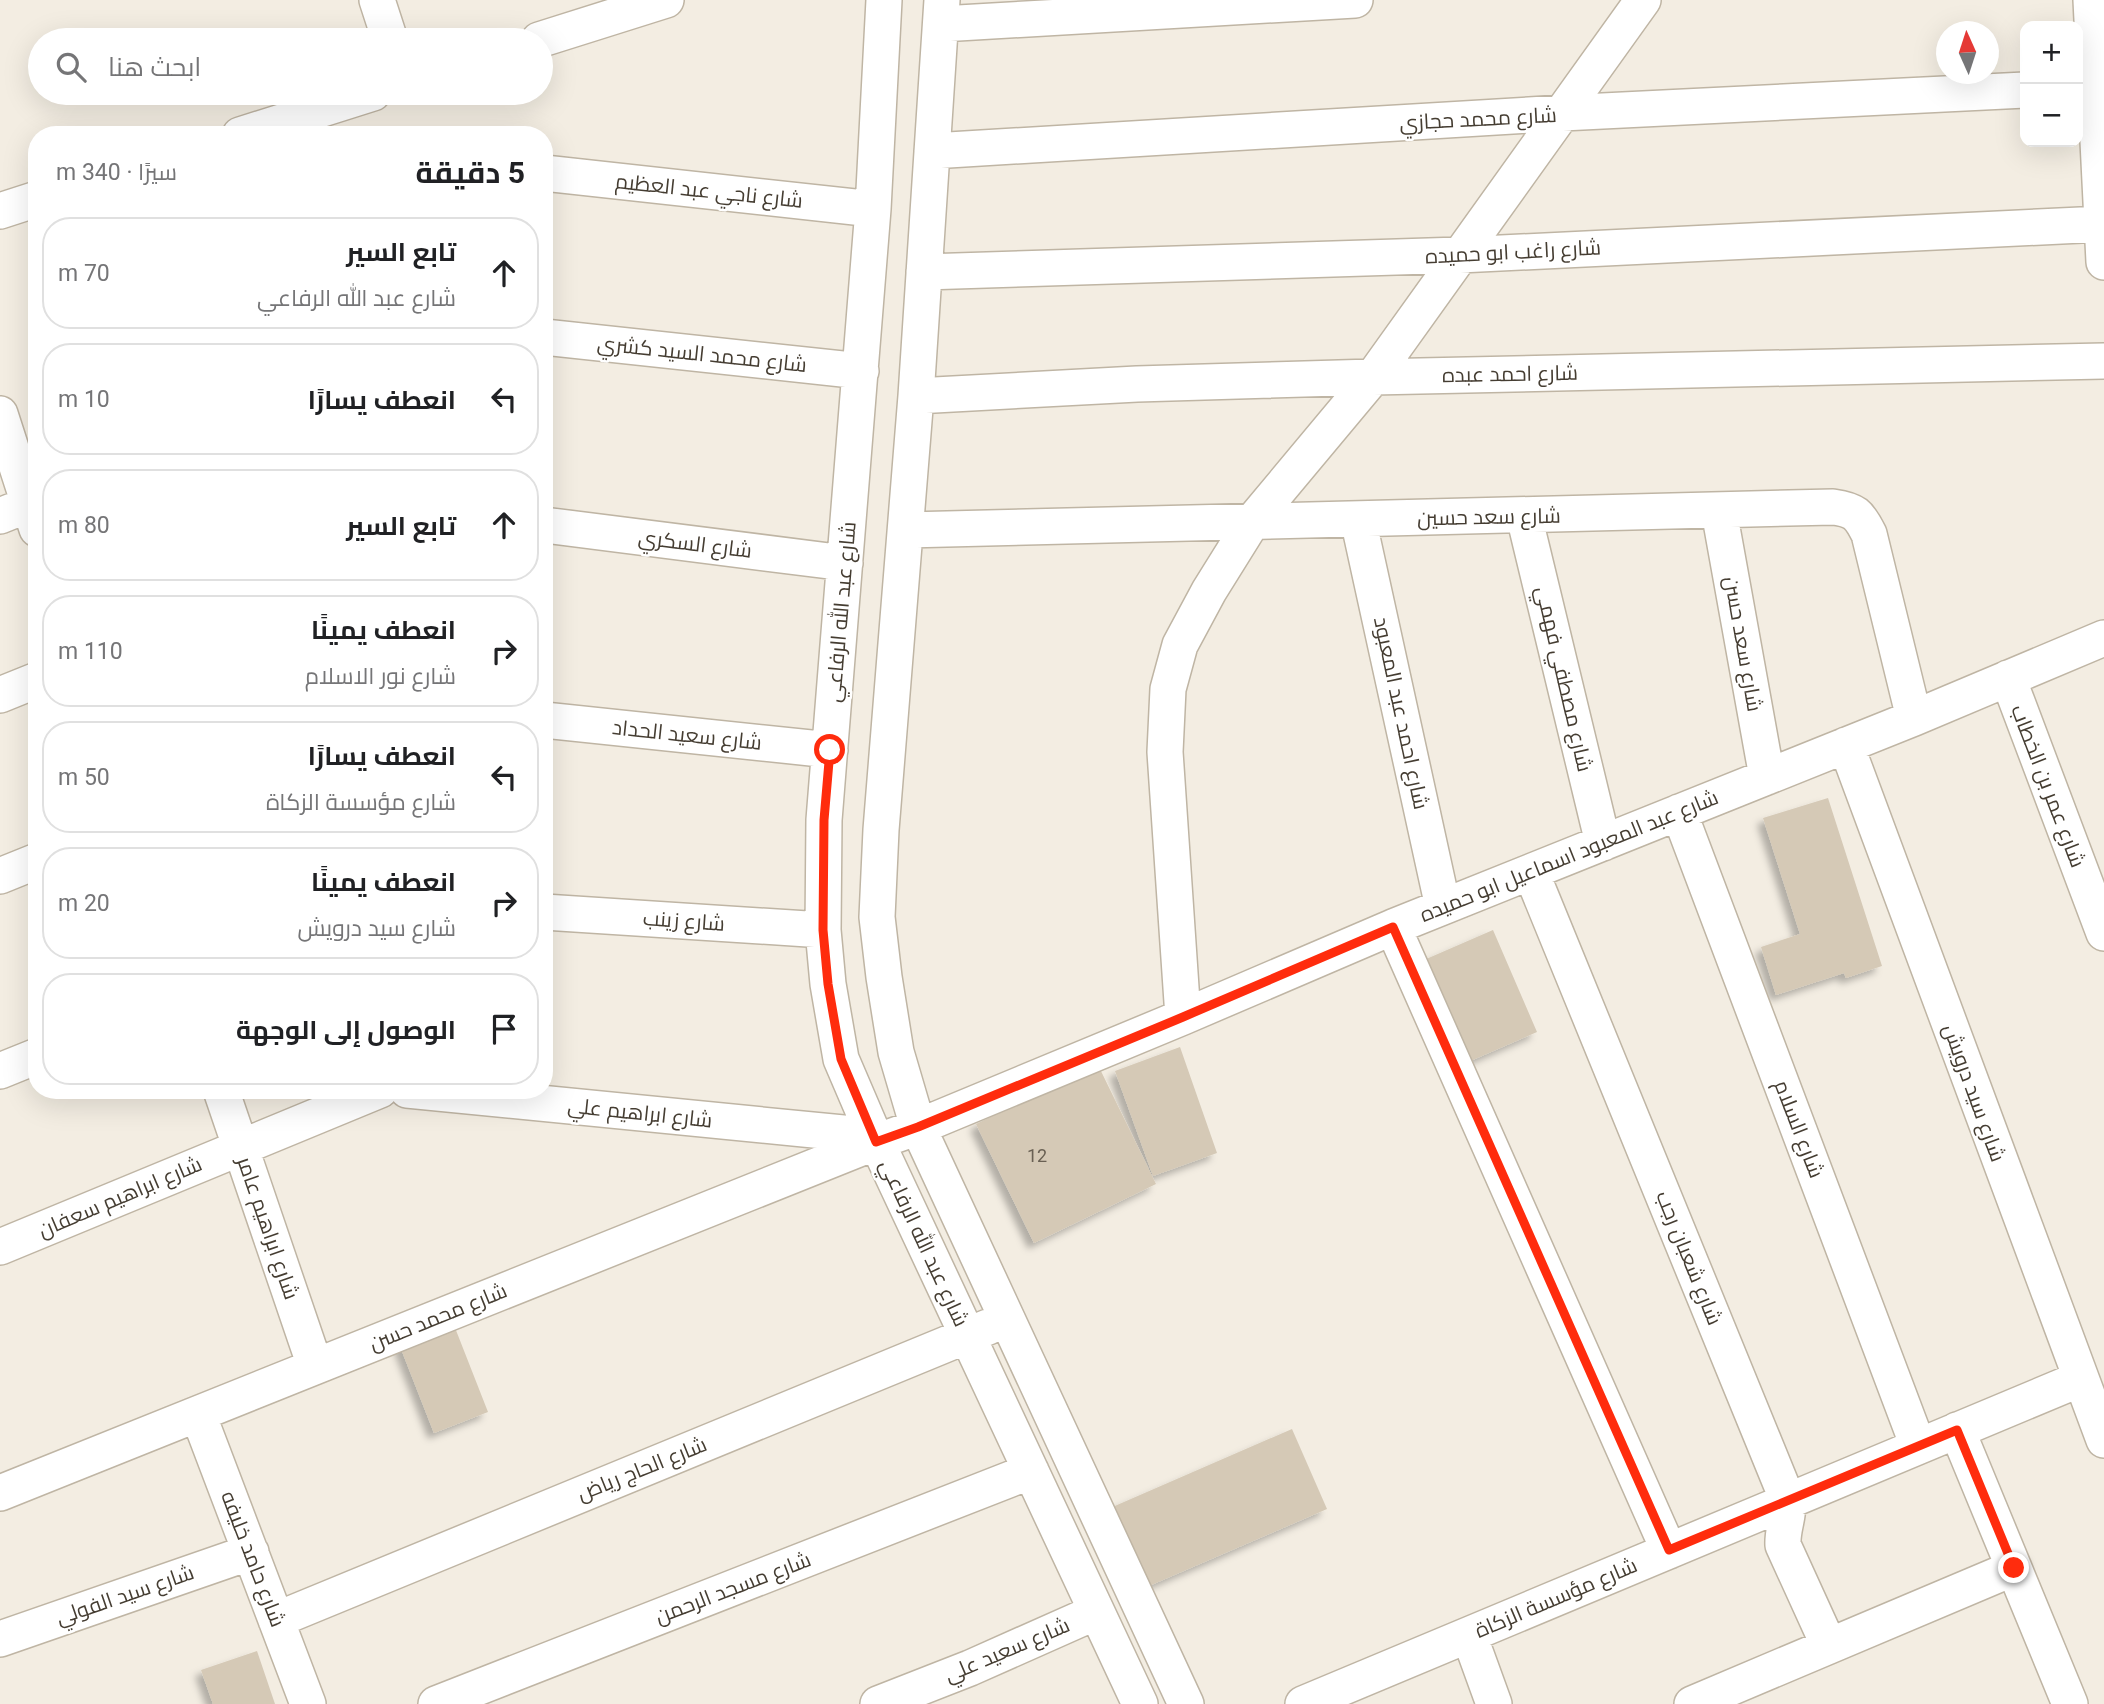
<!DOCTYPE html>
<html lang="ar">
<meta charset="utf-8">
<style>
body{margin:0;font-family:Roboto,Cairo,sans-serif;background:#f6f6f6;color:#202124;direction:rtl}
.controls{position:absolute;right:21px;top:21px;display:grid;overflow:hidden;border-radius:14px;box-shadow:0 7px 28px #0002}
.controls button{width:63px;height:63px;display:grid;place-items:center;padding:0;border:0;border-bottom:2px solid #e0e0e0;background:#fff;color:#202124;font:35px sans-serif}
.compass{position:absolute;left:1936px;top:21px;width:63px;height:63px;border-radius:50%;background:#fff;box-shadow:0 7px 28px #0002;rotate:357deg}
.stop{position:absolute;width:21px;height:21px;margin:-16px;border:5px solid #ff2c0d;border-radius:50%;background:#fff}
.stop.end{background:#ff2c0d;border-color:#fff;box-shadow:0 2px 7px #0008}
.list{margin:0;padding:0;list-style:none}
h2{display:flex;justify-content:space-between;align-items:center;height:91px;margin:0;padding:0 28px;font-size:30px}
h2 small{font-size:23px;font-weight:400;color:#757577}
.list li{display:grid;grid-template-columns:46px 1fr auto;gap:21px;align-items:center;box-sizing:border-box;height:112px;margin:0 14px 14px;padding:0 14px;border:2px solid #e0e0e0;border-radius:28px}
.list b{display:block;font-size:26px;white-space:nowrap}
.list p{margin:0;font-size:23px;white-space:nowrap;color:#757577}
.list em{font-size:23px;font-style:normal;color:#757577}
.icon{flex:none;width:38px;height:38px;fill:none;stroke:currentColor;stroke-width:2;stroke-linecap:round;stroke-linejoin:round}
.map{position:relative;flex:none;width:2104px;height:1704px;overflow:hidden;direction:ltr}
.search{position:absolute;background:#fff;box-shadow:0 7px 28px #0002;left:28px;top:28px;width:525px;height:77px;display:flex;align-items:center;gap:18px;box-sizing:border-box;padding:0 24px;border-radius:38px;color:#757577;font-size:26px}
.panel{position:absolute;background:#fff;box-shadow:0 7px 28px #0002;left:28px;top:126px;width:525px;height:973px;border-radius:28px;direction:rtl}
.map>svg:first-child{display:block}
.building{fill:#d5c9b6;filter:url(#shadow)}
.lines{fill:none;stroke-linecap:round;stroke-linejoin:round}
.minor-casing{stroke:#bfb5a4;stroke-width:38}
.minor{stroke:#fff;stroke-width:35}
.route{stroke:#ff2c0d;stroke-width:9}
.labels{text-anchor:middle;stroke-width:5;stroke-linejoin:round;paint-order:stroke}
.number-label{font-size:18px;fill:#696053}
.street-label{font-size:21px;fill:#453d32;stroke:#fff}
</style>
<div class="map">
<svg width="2104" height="1704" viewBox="0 0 2104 1704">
<defs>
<filter id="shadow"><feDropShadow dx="-6" dy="6" stdDeviation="3.5" flood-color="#0004"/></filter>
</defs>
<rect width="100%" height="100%" fill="#f3ede2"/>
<!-- building -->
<path class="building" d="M1828,798L1882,966L1846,978L1844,973L1776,995L1761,947L1800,934L1763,818Z
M1493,930L1537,1032L1468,1062L1424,960Z
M1180,1047L1217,1153L1153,1176L1115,1071Z
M1098,1065L1156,1184L1034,1243L976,1124Z
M450,1315L488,1412L434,1433L396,1336Z
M1292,1429L1327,1509L1135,1592L1101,1512Z
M257,1651L275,1704H213L201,1670Z"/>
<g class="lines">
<defs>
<path id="minor" d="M377,0L390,40
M884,0L873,209L824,820L823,930L828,984L841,1059L874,1136L1140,1704
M942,0L916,396L881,830L877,917L884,977L896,1052L918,1127L1186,1704
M2091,0L2104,262
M941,24L1355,0
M539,40L666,0
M240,135L373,93
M932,151L1562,113L2025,90
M544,173L873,209
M0,211L37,199
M924,272L1460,255L2102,224
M544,337L861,371
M916,396L1137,384L1373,377L2104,361
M0,414L37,529
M1719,511L1767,777
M0,516L37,501
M1524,516L1603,843
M1358,519L1443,907
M544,525L845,563
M906,530L1833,507C1855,510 1859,514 1869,534L1914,718
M2008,678L2104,933
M0,695L37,680
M544,720L830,750
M1846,745L2104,1440
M1679,812L1918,1446
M1531,872L1788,1501C1789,1516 1782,1530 1783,1545L1829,1646
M0,876L37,861
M544,912L823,930
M1393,927L1669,1551
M1183,1017L1165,752L1168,689L1180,645L1209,591L1252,522L1373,377L1643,0
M0,1071L37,1056
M221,1090L315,1366
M407,1090L874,1136
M0,1247L380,1090
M198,1414L308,1704
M1957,1430L2070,1704
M0,1493L876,1142L918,1127L1183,1017L1393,927L1914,718L2104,638
M276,1620L988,1327
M1469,1635L1494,1704
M0,1639L251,1552
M436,1704L1031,1471
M878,1704L970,1668L1096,1612
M1303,1704L2080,1379
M1692,1704L2014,1568"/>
</defs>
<!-- minor casing -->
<use href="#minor" class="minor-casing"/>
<!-- minor -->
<use href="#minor" class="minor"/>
</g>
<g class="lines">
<!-- route -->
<path class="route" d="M830,750L824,820L823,930L828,984L841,1059L876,1142L918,1127L1183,1017L1393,927L1669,1550L1957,1430L2014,1568"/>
</g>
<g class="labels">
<!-- number labels -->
<g class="number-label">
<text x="1037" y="1162">12</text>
</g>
<!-- street labels -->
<g class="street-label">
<text transform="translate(1478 119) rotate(-3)" y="7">شارع محمد حجازي</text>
<text transform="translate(709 191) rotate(6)" y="7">شارع ناجي عبد العظيم</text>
<text transform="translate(1513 252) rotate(-3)" y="7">شارع راغب ابو حميده</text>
<text transform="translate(702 354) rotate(6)" y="7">شارع محمد السيد كشري</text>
<text transform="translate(1510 374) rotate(-1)" y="7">شارع احمد عبده</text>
<text transform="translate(1489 517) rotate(-1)" y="7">شارع سعد حسين</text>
<text transform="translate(695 544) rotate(7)" y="7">شارع السكري</text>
<text transform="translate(841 612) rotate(-85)" y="7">شارع عبد الله الرفاعي</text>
<text transform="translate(1743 644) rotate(80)" y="7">شارع سعد حسن</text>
<text transform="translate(1564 679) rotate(77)" y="7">شارع مصطفي فهمي</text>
<text transform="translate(1401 713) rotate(78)" y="7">شارع احمد عبد المعبود</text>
<text transform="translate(687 735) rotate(6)" y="7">شارع سعيد الحداد</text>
<text transform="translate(2048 786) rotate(69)" y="7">شارع عمر بن الخطاب</text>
<text transform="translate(1569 856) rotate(-22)" y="7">شارع عبد المعبود اسماعيل ابو حميده</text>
<text transform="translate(684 921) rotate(4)" y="7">شارع زينب</text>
<text transform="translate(1974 1093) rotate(70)" y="7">شارع سيد درويش</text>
<text transform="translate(640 1113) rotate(6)" y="7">شارع ابراهيم علي</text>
<text transform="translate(1799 1129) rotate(69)" y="7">شارع السلام</text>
<text transform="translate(120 1197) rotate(-23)" y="7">شارع ابراهيم سعفان</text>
<text transform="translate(268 1228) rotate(71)" y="7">شارع ابراهيم عامر</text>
<text transform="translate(924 1243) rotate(65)" y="7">شارع عبد الله الرفاعي</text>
<text transform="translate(1689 1258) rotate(68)" y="7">شارع شعبان رجب</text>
<text transform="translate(438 1317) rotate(-22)" y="7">شارع محمد حسن</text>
<text transform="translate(642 1469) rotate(-22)" y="7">شارع الحاج رياض</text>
<text transform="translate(253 1559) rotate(69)" y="7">شارع حامد خليفه</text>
<text transform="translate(733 1588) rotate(-21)" y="7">شارع مسجد الرحمن</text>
<text transform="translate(125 1595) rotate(-19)" y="7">شارع سيد الفولي</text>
<text transform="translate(1556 1598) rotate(-23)" y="7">شارع مؤسسة الزكاة</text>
<text transform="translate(1007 1650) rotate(-23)" y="7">شارع سعيد علي</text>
</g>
</g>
</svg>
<div class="controls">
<button>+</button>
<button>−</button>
</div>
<svg class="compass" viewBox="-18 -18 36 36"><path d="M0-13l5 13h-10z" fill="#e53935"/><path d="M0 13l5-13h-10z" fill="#757577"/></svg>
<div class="stop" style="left:830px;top:750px"></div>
<div class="stop end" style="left:2014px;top:1568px"></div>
<div class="search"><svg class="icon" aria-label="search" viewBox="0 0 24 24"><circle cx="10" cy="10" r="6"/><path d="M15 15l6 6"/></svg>ابحث هنا</div>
<section class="panel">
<h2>5 دقيقة<small>سيرًا · 340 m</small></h2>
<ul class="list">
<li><svg class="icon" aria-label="ahead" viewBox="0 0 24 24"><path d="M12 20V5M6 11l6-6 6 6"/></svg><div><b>تابع السير</b><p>شارع عبد الله الرفاعي</p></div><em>70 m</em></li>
<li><svg class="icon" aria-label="left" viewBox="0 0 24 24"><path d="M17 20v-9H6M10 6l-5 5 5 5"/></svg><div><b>انعطف يسارًا</b></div><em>10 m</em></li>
<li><svg class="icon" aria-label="ahead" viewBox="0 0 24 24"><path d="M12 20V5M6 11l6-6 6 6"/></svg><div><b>تابع السير</b></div><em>80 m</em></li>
<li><svg class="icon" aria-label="right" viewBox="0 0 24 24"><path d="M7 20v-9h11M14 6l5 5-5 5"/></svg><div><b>انعطف يمينًا</b><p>شارع نور الاسلام</p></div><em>110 m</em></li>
<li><svg class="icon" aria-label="left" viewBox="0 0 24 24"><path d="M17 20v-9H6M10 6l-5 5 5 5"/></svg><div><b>انعطف يسارًا</b><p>شارع مؤسسة الزكاة</p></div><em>50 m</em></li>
<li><svg class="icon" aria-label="right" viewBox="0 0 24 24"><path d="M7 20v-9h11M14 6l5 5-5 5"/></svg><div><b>انعطف يمينًا</b><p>شارع سيد درويش</p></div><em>20 m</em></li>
<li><svg class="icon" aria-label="arrive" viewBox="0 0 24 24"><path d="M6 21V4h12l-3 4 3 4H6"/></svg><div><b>الوصول إلى الوجهة</b></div></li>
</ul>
</section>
</div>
